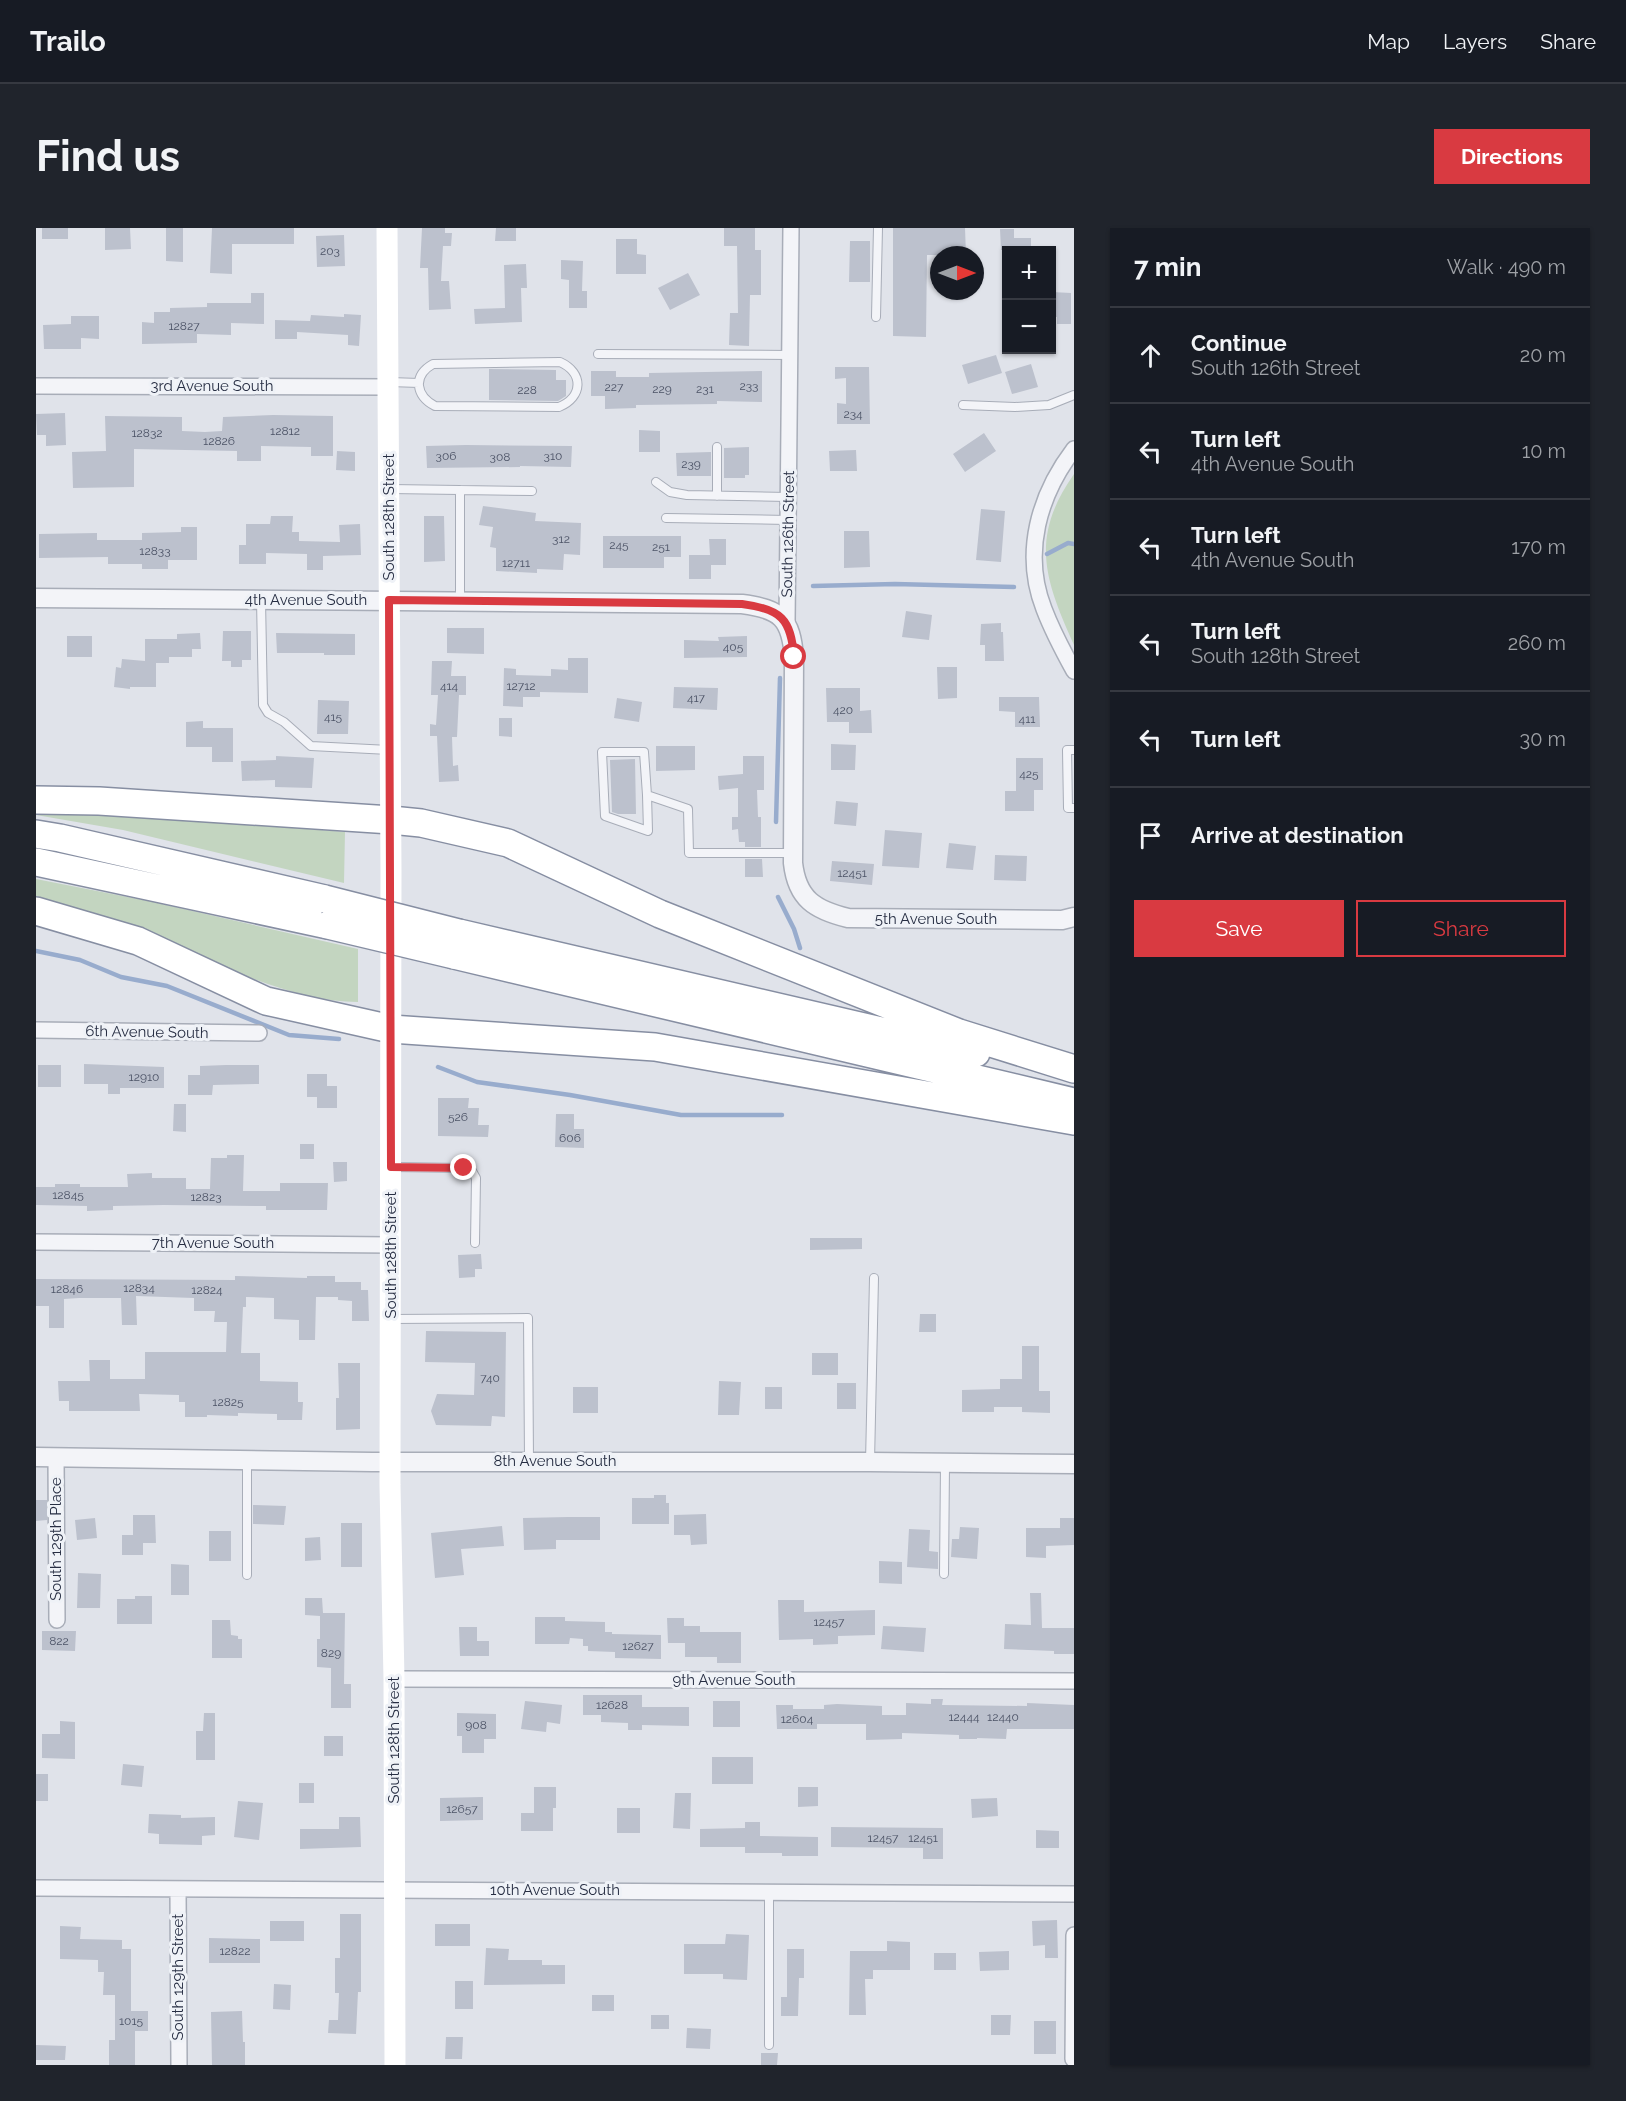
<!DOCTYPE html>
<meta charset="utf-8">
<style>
body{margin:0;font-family:Raleway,sans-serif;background:#20242c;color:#f1f3f6}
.controls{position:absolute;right:18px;top:18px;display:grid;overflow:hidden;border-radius:0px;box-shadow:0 2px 4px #0004}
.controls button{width:54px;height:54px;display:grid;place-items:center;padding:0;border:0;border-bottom:2px solid #363941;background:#171b24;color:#f1f3f6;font:30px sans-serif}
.compass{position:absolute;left:894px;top:18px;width:54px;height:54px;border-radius:50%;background:#171b24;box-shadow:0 2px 4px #0004;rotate:90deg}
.stop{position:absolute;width:18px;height:18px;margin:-14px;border:4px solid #d93a41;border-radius:50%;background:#fff}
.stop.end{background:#d93a41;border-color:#fff;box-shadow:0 2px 6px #0008}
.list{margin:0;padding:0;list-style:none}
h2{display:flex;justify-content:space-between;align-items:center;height:78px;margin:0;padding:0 24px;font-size:26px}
h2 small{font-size:20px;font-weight:400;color:#9ea1a6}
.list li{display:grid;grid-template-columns:39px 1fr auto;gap:18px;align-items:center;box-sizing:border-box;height:96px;padding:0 24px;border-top:2px solid #363941}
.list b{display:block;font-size:22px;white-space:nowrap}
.list p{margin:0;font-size:20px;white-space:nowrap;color:#9ea1a6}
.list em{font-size:20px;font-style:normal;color:#9ea1a6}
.actions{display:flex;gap:12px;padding:18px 24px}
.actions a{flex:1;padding:14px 0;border:2px solid #d93a41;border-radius:0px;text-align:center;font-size:21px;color:#d93a41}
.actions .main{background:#d93a41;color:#fff}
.icon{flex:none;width:33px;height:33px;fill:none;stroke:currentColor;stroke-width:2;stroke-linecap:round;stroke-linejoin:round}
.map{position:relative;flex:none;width:1038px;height:1837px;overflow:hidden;border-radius:0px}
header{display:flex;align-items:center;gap:36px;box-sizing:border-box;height:84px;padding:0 30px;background:#171b24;border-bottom:2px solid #363941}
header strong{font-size:28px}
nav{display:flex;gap:33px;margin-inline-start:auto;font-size:21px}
.intro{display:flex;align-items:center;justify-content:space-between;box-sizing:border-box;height:144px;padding:0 36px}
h1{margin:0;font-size:42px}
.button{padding:15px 27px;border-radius:0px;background:#d93a41;color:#fff;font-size:21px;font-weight:700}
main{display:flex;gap:36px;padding:0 36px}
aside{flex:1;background:#171b24;border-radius:0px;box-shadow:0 2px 4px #0004}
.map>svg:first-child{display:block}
.green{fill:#c3d5c0}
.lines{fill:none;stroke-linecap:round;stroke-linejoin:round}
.stream{stroke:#98accd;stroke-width:4.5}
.building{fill:#bcc1cd}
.service-casing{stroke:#a8adb8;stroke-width:10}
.minor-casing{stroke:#a8adb8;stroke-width:18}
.tertiary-casing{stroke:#a8adb8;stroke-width:21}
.motorway-casing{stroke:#868ea2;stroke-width:30}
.service{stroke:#f3f4f8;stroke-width:8}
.minor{stroke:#f3f4f8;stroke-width:15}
.tertiary{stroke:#f3f4f8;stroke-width:18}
.secondary{stroke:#fff;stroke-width:21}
.motorway{stroke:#fff;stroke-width:27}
.motorway-bridge-casing{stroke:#868ea2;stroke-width:30;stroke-linecap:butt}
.motorway-bridge{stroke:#fff;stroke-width:27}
.route{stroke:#d93a41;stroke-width:8}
.labels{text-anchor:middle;stroke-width:6;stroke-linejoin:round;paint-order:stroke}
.number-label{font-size:12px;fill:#4c5366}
.street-label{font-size:15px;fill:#272e43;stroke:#eff2f7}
</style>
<header>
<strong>Trailo</strong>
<nav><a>Map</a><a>Layers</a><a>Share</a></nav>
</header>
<div class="intro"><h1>Find us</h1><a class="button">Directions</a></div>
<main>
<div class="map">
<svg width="1038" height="1837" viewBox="0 0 1038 1837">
<rect width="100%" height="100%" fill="#e0e3ea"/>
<!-- green -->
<path class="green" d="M1038,246V417C1009,352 993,310 1038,246Z
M0,579L309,604L308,655L87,602L0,587Z
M0,651L117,674L322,721V774C252,774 174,731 109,706C73,692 37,680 0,668Z"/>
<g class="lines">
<!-- stream -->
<path class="stream" d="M1011,326L1032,315L1038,316
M777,358L859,356L978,359
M740,594L744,450
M742,669L758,701L764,720
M0,723L44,732L85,749L131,758L253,807L303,811
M402,839L441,854L534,867L645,887H746"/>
</g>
<!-- building -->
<path class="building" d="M6,0H32V11H6Z
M69,0H94L95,21L69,22Z
M130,0H147V34L130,33Z
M176,0H258V16H196V46L174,45Z
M386,0H409V5H416L415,18H407L405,53H413L415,81L393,82L392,40H384Z
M460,0H480V13H459Z
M688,0H719V22H725V67H714L713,118L693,117L694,85H702L701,18H688Z
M857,0H929L930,27H891L890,109L857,108Z
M964,1H978V10H995V22H965Z
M308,7L309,38L281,39L280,8Z
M580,11H601V26L610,27V46H580Z
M814,13H834V54H813Z
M525,32L547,33L546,63H551V80H533V52L525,51Z
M490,36L491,60H485L486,94L439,96L438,81L469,80L468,37Z
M652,45L664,67L634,82L622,60Z
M1016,64L1035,65V96H1021V89H1016Z
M215,65H228V96L195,95V107L161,106V115L106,116V94L118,95V84H134V80L171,79V75H215Z
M308,86L325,87L323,118L312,117V107L261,104V111H239V92L274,93L275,87L308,89Z
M35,88H63V111L45,110V121H8L7,97L35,96Z
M960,127L966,145L932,156L926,137Z
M995,136L1002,159L976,166L969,144Z
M799,139H833L834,196H801V175L810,176V150L799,151Z
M453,141L520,142V152H530V168L522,173L453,172Z
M555,143H580V149H613V145L726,143V174L681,173V176L600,177V180L569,181V168H555Z
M29,185L30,217L10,218V207H1L0,186Z
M237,187L297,188V228H275V219L225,218V233H201V223L98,221V259L37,260L36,224L70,223L69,188L146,189V203L169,204L186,203L187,189Z
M603,202L624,203V224H603Z
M948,205L960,223L929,244L917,226Z
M430,217L536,218L535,239L484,238V239L391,240L390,218Z
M713,219V247H709V250H688V220Z
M820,222L821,243H794L793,223Z
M301,223L319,224V243L300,242Z
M675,224V248H641L640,225Z
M447,278L500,285L499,293L545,295L544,327L528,326L527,342L501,341V345L460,343V320L454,319L457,299L443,297Z
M945,281L969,283L965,334L940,332Z
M235,288H257L256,304H263V313L304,314L303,297L324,296L325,327L287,328V342H271V326L230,325V336H203V317H210V296H234Z
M388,288H408L409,333L388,334Z
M145,299H161V332H132V341H106V336H72V329L3,330V306L61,305V312H106V305L145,304Z
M808,303H833L834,339L808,340Z
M567,308H645V329H628V340H567Z
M673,311H690V337H675V351H653V327H674Z
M870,383L896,387L893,412L866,409Z
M965,395V404H967L968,433H949V417H944L945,396Z
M411,400H448V426L411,425Z
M187,403H215V432H206V439H195V433H186Z
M164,405L165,421H156V429H133V435H120V459H94V461L78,459L80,439L85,440L86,431L109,433V411H141V406Z
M240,405L319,406V427H288V425H241Z
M31,408H56V429H31Z
M711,408V429L648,430V412L683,413L682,409Z
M532,430H552V465L504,464V469H487V479L467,478L468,440L480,441V447L515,448V441L532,442Z
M396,433H416L415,448H430V467H423L421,509H416L417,538L422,537L423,553L403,554L401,508H394V496L400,497L402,467H395Z
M901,439H921V470L902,471Z
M638,459L682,460L681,482L637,480Z
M790,460H824V483L835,482L836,505H813V494H791Z
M963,469H1003L1004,499H979V484L963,483Z
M581,470L606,474L603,494L578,490Z
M282,472L313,473L312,506H281Z
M463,490H476V509L463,508Z
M167,493V500H197V534H176V519H150V494Z
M795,516L820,517L819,542H795Z
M620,518H659V542L620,543Z
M240,528L278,530L276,560L239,559V552L206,553L205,533L240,532Z
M707,528H728V562H721L722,589H725V619H709V614H703L702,601L696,602V589H702V560L683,562L682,548L707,546Z
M980,530H1007V562H998V583H969V563H980Z
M599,531L600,586H582L576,584L574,532Z
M800,573L822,575L820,598L798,596Z
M849,602L886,605L883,640L846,638Z
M913,615L940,618L937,642L910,640Z
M959,627L991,628L990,653L958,652Z
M709,631H726L727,649H709Z
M796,633L838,636L836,657L794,653Z
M48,836L128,839V860H84V866H72V856H48Z
M2,837H25V859H2Z
M190,837H223V856L177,857L176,867H152V847H164V838Z
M271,846H291V858H301V880H281V869H271Z
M402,870H433L432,880H443L442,897H453L452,909L402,908Z
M138,876H150V904L137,903Z
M520,886H538V901H548V920L519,919Z
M264,916H278V931H264Z
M191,927H208L207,963H244V955H292L291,982H230V978L128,977L77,978V982L51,983V978L0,977V959H19V956H44V959H92L91,946L116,945V950H150V961H174L175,930H191Z
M297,934H311V953L298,954Z
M774,1010H826V1021L774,1022Z
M445,1026L446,1041H439V1049L423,1050L422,1027Z
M199,1048L271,1050V1048H299V1054H325V1062H332L333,1093H316V1073L302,1072V1069H280L279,1112H263V1092L238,1091V1070L210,1069V1079H207L205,1125H224V1153L262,1154V1174H267L266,1192H241V1186L202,1185V1188L171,1187V1189H149V1174H143V1167L103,1166L104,1183H33V1173H23L22,1153H54L53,1132H74V1151H109V1124H190L191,1094H178L179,1083H158V1070L100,1068L101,1097H86L85,1070H43L28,1071V1100H13V1078H0V1051L199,1052Z
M884,1086H900V1104H883Z
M390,1103L470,1104L469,1189L456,1188L455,1198L400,1197L395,1183L401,1166L438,1167L439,1135L389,1134Z
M986,1118H1003V1163H1014V1185L986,1184V1179H958V1184H926V1162L964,1161V1151H986Z
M776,1125H802V1147H776Z
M302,1135H324V1201L300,1202V1170H303Z
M683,1153L705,1154L703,1187H682Z
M801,1155H820V1181H801Z
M537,1159H562V1185H537Z
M729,1159H746V1181H729Z
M618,1267H630V1275H633V1296H596V1270H618Z
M0,1272H11V1292L0,1293Z
M217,1277L250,1278L248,1297L217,1296Z
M670,1286L671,1316L655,1317L654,1307H638V1287Z
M97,1287H119L120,1315H107V1327H86V1307H97Z
M532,1289H564V1312H520V1321L488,1322L487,1290Z
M59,1290L61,1310L41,1312L39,1292Z
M1024,1290H1038V1317L1010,1318V1330L990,1329V1300H1024Z
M305,1295H326V1339H305Z
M466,1298L468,1318L425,1321L428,1347L399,1350L395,1305Z
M924,1299L943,1300L941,1331L915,1329L916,1311H923Z
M873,1301L894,1302L893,1323L902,1324V1341L871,1339Z
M173,1303H195V1333H173Z
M284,1309L285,1332L269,1333V1310Z
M843,1333L866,1334V1356L843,1355Z
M135,1336L153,1337V1367H135Z
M42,1345L65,1346L64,1380H41Z
M994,1365H1005L1006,1400H1038V1426H1018V1423L968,1421L969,1396L995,1397Z
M99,1368H116V1396H81V1371H99Z
M269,1370H286L287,1385H309L308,1456H315V1480H295V1440L281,1439V1411H284V1388L269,1387Z
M742,1372H768V1384L839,1382V1407L802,1408V1416L777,1417V1411L743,1412Z
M499,1389H529V1393L569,1394V1404H576V1406L625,1407V1431L579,1430V1424L552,1423V1418H547V1411L534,1410L533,1416H499Z
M631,1390H648V1398H664V1404H705V1435H681V1429H649V1415H632Z
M176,1392H194L195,1407L202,1408V1411H206V1430H176Z
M847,1398L890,1400L888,1424L845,1421Z
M423,1399H441V1413H453V1428H424Z
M6,1403H40L39,1423L6,1422Z
M547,1467H606V1479H653V1498L606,1497V1502H592V1495L565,1494V1487H547Z
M895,1471H907L906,1477L991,1478V1475L1038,1477V1501H971L970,1511L941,1510V1511H923V1507L866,1505V1511L830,1512V1496H781V1501H741L740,1477H757V1481H788V1477L801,1476L846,1478V1487H870V1475L895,1476Z
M489,1473L526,1477L524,1496L511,1494L510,1504L485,1501Z
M677,1473H704V1499H677Z
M168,1485H179V1532H160V1503H167Z
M421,1485L460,1486V1511H448V1525H426V1508H421Z
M24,1493L39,1494V1531L6,1530V1506H24Z
M288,1508H307V1528H288Z
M676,1529H717V1556H676Z
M87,1536L108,1538L106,1559L85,1557Z
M0,1546H12V1573H0Z
M263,1555H278V1575H263Z
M498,1559H520V1580H517V1603H485V1585H498Z
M762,1559H782V1578L762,1579Z
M639,1565H655L654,1601L637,1600Z
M447,1569V1592L404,1593V1570Z
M961,1570L962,1588L936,1590L935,1571Z
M202,1573L227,1575L223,1612L198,1609Z
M581,1580H604V1605H581Z
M113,1586L145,1587V1590L179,1589V1607L166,1608V1617L123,1616V1606L112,1605Z
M303,1589H324L325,1619L264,1621V1601H303Z
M709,1594H724V1608L782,1609V1628H746V1625H709V1619H664V1601L709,1600Z
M795,1599L907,1600V1631H887V1620L795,1619Z
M1000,1602L1023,1603V1620H1000Z
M304,1686H325V1764H322L320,1806L292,1805L293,1792H302L303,1765H299V1730H304Z
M1021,1692L1022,1730H1009V1717L997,1718L996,1693Z
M234,1693H268V1713H234Z
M399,1696H434V1718H399Z
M24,1698L45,1699L44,1711L86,1712V1721H95V1783H112V1803H99V1837H73V1812H79V1767H67L68,1744H62V1732L24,1731Z
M690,1706L713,1707L711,1752L687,1751V1746H648V1716H689Z
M173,1710L224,1711V1735H173Z
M851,1713L874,1714V1742H837V1751H829L830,1787H813L814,1723H851Z
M450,1720L473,1721L472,1732H506V1737H529V1756L448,1757Z
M751,1721H768V1750H763L762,1788H745V1769H751Z
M973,1723V1742L944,1743L943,1724Z
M898,1725H920V1742H898Z
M419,1753H437V1781H419Z
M238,1756L255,1757L254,1782L237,1781Z
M556,1767H578V1783H556Z
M206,1783L207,1814H209V1837H176L175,1784Z
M615,1787H633V1801H615Z
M955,1787H975L974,1807H955Z
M998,1793H1020V1826H998Z
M651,1800L675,1801L674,1821L650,1820Z
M410,1809H427L426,1831H409Z
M0,1817L30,1818L29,1832H0Z
M725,1825H742L741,1837H725Z"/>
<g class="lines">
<defs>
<path id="service" d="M840,89L842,0
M562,126L754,127
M524,134C548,145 547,169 523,179L399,178C380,168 376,148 397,136Z
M354,154L383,155
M927,177L979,179L1013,177L1038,167
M620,254L634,264L651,267L752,269
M354,261L424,262
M681,268V219
M630,290L752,292
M225,372L227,477L232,485L248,494L275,518L353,522
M424,373V262L496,263
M1038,522H1031L1032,580H1038
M611,567L608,524H566L569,588L612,603L611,567L652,581L653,625H757
M357,939L428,940L436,943L440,950L439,1015
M355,1091L492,1090L493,1233
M211,1233V1347
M834,1234L838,1050
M908,1346L909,1236
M733,1664V1817"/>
<path id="minor" d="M0,158L352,159
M1038,221C1003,267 986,325 1008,381C1016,402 1027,423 1038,443
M751,395L755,0
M0,802L223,805
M0,1014L355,1017
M20,1229L21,1392
M358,1451L1038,1453
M0,1660L1038,1666
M142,1661L143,1837
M1037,1831L1038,1707"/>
<path id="tertiary" d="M0,370L706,376C745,381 755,391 758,429L757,635C761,671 779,682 812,690L1026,692L1038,689
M0,1229L336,1234H834L1038,1236"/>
<path id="motorway" d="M0,572L63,573L355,592L385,595L472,615L624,686L923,805L1038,841
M0,606L24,610L289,671
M0,634L292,697
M0,683L102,713L230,773L355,801L619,819L1038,893
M423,705L940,825
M418,727L1038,874"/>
</defs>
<!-- service casing -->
<use href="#service" class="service-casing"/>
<!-- minor casing -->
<use href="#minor" class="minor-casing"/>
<!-- tertiary casing -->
<use href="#tertiary" class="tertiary-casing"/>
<!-- motorway casing -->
<use href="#motorway" class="motorway-casing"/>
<!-- service -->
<use href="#service" class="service"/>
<!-- minor -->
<use href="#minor" class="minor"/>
<!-- tertiary -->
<use href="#tertiary" class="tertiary"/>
<!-- secondary -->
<path class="secondary" d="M351,0L355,643L354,1257L358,1451L359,1837"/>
<!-- motorway -->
<use href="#motorway" class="motorway"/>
<defs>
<path id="motorway-bridge" d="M289,671L423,705
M292,697L418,727"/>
</defs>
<!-- motorway-bridge casing -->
<use href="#motorway-bridge" class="motorway-bridge-casing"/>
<!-- motorway-bridge -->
<use href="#motorway-bridge" class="motorway-bridge"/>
</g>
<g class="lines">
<!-- route -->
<path class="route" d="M428,940L355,939L353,372L706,376C745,381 755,391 758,429"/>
</g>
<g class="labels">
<!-- number labels -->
<g class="number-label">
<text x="294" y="27">203</text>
<text x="148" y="102">12827</text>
<text x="713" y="162">233</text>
<text x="578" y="163">227</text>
<text x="626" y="165">229</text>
<text x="669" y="165">231</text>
<text x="491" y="166">228</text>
<text x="817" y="190">234</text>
<text x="249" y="207">12812</text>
<text x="111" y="209">12832</text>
<text x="183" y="217">12826</text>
<text x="410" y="232">306</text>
<text x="517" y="232">310</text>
<text x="464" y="233">308</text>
<text x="655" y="240">239</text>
<text x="525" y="315">312</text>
<text x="583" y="321">245</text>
<text x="625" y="323">251</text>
<text x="119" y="327">12833</text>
<text x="480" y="339">12711</text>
<text x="697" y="423">405</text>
<text x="413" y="462">414</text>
<text x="485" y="462">12712</text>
<text x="660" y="474">417</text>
<text x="807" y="486">420</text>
<text x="297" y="493">415</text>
<text x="991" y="495">411</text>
<text x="993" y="550">425</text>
<text x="816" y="649">12451</text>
<text x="108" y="853">12910</text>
<text x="422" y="893">526</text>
<text x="534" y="914">606</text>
<text x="32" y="971">12845</text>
<text x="170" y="973">12823</text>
<text x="103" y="1064">12834</text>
<text x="31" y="1065">12846</text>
<text x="171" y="1066">12824</text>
<text x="454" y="1154">740</text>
<text x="192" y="1178">12825</text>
<text x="793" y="1398">12457</text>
<text x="23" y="1417">822</text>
<text x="602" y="1422">12627</text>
<text x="295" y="1429">829</text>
<text x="576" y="1481">12628</text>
<text x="928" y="1493">12444</text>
<text x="967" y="1493">12440</text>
<text x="761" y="1495">12604</text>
<text x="440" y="1501">908</text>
<text x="426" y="1585">12657</text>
<text x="847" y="1614">12457</text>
<text x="887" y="1614">12451</text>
<text x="199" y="1727">12822</text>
<text x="95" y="1797">1015</text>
</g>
<!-- street labels -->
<g class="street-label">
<text x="176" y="163">3rd Avenue South</text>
<text transform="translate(353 289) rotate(-90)" y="5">South 128th Street</text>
<text transform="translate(752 306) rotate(-89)" y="5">South 126th Street</text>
<text x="270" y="377">4th Avenue South</text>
<text x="900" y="696">5th Avenue South</text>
<text transform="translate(111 804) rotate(1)" y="5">6th Avenue South</text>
<text x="177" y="1020">7th Avenue South</text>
<text transform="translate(355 1027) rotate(-90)" y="5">South 128th Street</text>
<text x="519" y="1238">8th Avenue South</text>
<text transform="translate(20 1311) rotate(-90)" y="5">South 129th Place</text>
<text x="698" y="1457">9th Avenue South</text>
<text transform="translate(358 1512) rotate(-90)" y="5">South 128th Street</text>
<text x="519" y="1667">10th Avenue South</text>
<text transform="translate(142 1749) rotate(-90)" y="5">South 129th Street</text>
</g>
</g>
</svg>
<div class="controls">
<button>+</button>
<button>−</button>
</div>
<svg class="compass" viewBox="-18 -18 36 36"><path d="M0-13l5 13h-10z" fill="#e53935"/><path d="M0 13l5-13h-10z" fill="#9ea1a6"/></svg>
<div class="stop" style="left:758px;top:429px"></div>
<div class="stop end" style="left:428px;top:940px"></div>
</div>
<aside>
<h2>7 min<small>Walk · 490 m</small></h2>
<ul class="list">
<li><svg class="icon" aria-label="ahead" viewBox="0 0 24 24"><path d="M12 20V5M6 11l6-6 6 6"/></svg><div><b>Continue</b><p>South 126th Street</p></div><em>20 m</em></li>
<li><svg class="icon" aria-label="left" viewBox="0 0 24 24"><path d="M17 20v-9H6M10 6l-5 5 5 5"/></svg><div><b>Turn left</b><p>4th Avenue South</p></div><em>10 m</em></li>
<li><svg class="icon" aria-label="left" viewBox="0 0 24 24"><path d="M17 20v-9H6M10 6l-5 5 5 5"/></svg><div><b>Turn left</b><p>4th Avenue South</p></div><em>170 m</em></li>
<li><svg class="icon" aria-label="left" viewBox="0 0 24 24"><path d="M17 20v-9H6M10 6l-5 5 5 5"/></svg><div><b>Turn left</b><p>South 128th Street</p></div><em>260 m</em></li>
<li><svg class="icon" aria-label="left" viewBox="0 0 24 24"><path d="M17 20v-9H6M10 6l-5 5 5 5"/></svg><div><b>Turn left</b></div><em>30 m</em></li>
<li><svg class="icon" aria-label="arrive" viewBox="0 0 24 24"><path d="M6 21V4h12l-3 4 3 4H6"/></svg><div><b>Arrive at destination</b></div></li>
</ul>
<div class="actions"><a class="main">Save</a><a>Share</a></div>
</aside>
</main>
